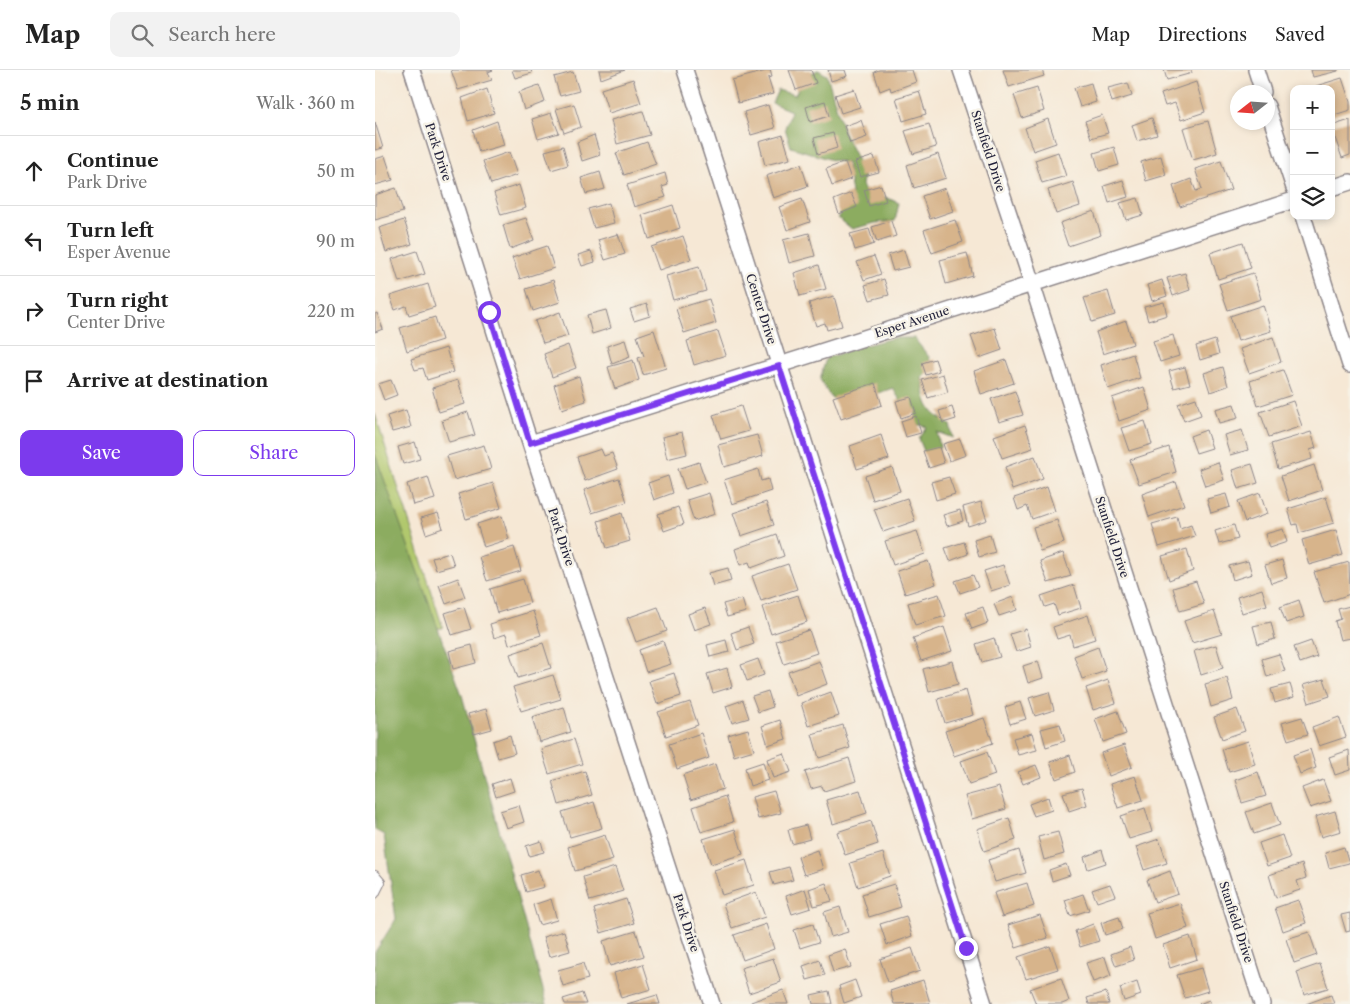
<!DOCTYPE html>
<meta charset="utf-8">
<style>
body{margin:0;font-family:"Libre Caslon Text",serif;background:#f2f2f2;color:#222}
.controls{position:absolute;right:15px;top:15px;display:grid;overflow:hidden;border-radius:10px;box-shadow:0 2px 8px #0003}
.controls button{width:45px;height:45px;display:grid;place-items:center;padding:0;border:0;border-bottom:1px solid #e0e0e0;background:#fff;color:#222;font:25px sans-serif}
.compass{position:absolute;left:855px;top:15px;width:45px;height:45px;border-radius:50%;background:#fff;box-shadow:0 2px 8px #0003;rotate:253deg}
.stop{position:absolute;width:15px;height:15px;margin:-11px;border:4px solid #7c3aed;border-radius:50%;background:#fff}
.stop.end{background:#7c3aed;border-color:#fff;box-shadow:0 1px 5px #0008}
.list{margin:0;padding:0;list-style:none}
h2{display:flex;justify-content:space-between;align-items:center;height:65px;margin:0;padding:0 20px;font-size:21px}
h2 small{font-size:16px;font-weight:400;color:#767676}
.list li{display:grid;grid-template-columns:32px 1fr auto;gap:15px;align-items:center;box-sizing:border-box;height:70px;padding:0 20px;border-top:1px solid #e0e0e0}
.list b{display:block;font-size:19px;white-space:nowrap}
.list p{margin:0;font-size:16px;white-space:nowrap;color:#767676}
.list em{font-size:16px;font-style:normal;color:#767676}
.actions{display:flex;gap:10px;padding:15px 20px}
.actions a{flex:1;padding:11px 0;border:1px solid #7c3aed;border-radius:10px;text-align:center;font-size:18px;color:#7c3aed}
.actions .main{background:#7c3aed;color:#fff}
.icon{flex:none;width:28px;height:28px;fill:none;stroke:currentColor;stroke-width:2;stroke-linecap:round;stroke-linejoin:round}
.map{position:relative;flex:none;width:975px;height:934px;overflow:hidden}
header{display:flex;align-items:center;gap:30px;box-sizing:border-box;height:70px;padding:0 25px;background:#fff;border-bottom:1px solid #e0e0e0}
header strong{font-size:24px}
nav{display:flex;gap:28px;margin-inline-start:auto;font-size:18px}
.search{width:350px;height:45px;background:#f2f2f2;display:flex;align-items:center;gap:12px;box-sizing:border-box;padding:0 18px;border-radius:10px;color:#767676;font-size:19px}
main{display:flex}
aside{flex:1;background:#fff}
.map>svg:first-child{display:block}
.green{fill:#b1c86d;stroke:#6a7554}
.forest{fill:#8cac60;stroke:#57674e}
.building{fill:#d7b48b}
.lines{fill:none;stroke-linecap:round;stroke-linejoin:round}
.service-casing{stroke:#8c8588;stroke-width:10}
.minor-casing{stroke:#8c8588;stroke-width:18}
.service{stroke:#fff;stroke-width:8}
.minor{stroke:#fff;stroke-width:15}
.route{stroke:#7c3aed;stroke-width:6}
.labels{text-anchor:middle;stroke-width:5;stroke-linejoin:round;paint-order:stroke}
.street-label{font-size:12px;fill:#22223b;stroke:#f7f3e8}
</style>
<header>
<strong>Map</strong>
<div class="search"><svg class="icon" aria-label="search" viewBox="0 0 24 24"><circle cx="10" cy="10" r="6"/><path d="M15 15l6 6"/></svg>Search here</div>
<nav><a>Map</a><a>Directions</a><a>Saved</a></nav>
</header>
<main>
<aside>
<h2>5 min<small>Walk · 360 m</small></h2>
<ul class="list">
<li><svg class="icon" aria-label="ahead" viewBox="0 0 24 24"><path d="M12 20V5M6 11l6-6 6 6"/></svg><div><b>Continue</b><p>Park Drive</p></div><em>50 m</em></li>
<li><svg class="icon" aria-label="left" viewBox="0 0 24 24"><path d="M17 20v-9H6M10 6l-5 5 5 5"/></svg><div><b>Turn left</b><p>Esper Avenue</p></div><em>90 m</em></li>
<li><svg class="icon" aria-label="right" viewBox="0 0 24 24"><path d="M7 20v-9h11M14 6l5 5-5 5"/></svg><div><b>Turn right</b><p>Center Drive</p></div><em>220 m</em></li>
<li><svg class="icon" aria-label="arrive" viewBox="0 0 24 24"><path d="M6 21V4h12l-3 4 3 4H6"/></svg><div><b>Arrive at destination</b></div></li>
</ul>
<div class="actions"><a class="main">Save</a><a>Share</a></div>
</aside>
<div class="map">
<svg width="975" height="934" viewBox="0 0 975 934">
<rect width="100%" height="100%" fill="#f7f3e8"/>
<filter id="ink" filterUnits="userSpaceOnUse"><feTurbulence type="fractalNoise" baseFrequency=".02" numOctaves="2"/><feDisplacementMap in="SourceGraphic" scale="10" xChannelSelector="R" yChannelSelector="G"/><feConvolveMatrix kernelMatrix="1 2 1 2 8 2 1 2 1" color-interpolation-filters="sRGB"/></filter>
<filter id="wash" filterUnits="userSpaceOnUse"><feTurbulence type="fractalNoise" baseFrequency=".0096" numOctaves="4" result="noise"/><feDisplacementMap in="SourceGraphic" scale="20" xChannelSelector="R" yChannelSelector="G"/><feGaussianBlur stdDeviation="1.12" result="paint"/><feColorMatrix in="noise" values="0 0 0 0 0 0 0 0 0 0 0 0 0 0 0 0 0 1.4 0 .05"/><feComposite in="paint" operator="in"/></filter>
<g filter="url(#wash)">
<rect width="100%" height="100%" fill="#f6e8d5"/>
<!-- green -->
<path class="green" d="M0,344L68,558L0,561Z"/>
<!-- forest -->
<path class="forest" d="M443,0L452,5L469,63L489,103L487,115L495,135L510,127L524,133L520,151L500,153L477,159L463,148L477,124L472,93L457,90L416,77L410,58L416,41L397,33L403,20L420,25L429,7Z
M518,268H539L554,287L557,299L547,307C551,334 551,340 575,355L578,368L562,362L565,377L560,388L549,381L544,369L552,357L538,353L542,340C528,335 524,330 518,318L483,330L456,328L445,310L451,288L487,276Z
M0,384L87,625L172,934H0V882L21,849L9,765L0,760Z"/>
<g id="blocks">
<!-- building -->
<path class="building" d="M76,0H118L113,2L117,10L83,20Z
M137,0H156L157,3L140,8Z
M224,0H250L226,9Z
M395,0L397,7L393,8L398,24L363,33L357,10Z
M414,0H436L441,13L421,20Z
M453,0H470L472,6L456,11Z
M504,0H537L541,12L516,21L515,17L505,21L499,2Z
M628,0H667L669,6L634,17Z
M789,0H816L817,3L792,10Z
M936,0H963V1L938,7Z
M198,2L204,21L185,26L179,7Z
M967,8L975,32V40L956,46V19H942L941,16Z
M258,9L266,33L234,43L226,19Z
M821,12L830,42L806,50L800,33L790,36L786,24Z
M716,13L721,32L705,37L699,18Z
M753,13L757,26L737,32L733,18Z
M164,15L170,32L149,40L144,22Z
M662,18L669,41L647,48L639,25Z
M112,19L119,43L93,51L87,28Z
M479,19L485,37L466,43L460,25Z
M544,21L551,44L528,51L521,28Z
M450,31L454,46L435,52L431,37Z
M199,34L206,57L189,63L181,39Z
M393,35L400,58L376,65L369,42Z
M268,41L275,65L242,74L236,50Z
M176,43L184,63L163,69L157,49Z
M727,45L733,63L716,68L710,51Z
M777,48L782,65L762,71L757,55Z
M673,49L681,73L658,81L650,58Z
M486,50L492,67L475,73L469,56Z
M975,50V85L967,88L956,56Z
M122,51L129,75L104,82L98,60Z
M833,51L842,83L818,90L808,58Z
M0,52L8,78L0,80Z
M554,54L561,77L538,84L530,61Z
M458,63L462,78L443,84L439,68Z
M219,65L225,85L207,91L202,72Z
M408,65L415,89L390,95L384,72Z
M272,72L281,94L249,105L241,83Z
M188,76L193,95L176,100L170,81Z
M739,77L744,95L724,101L719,83Z
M134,82L142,105L116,114L108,91Z
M683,82L691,106L667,113L660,90Z
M563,84L571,108L539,118L532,95Z
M10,86L18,110L0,115V89Z
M499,86L504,102L485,107L480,92Z
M786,86L791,105L771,111L766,92Z
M846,91L856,120L805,137L798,116L816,109L821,121L827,119L820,99Z
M470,92L476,109L457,116L451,99Z
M426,94L433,116L398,128L391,106Z
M225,102L230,119L211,124L206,108Z
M290,103L293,115L287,117L291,127L259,137L252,115Z
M748,110L753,127L734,133L729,116Z
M698,112L705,136L681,144L673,120Z
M144,115L151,138L126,145L119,123Z
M506,115L511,131L494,136L489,120Z
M21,118L28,142L0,150V125Z
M570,118L578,141L555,149L547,126Z
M476,123L482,137L464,144L459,130Z
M763,128L768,145L751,150L745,133Z
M427,129L435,152L412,160L404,137Z
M234,133L239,153L219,158L213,139Z
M298,135L305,158L274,169L267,145Z
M719,141L726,165L693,176L685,153Z
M151,148L159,170L135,179L128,155Z
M29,150L37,174L11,182L4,158Z
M580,150L588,172L557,183L549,160Z
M516,151L521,166L502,172L497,157Z
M494,159L499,174L480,180L475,164Z
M434,163L440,186L414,193L408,170Z
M243,164L250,184L230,190L223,170Z
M308,166L316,189L284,200L276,177Z
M868,172L876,198L843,209L835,183Z
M172,176L179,198L145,209L137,188Z
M529,180L534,197L518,201L513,185Z
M42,181L50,204L24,212L17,189Z
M216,181L220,192L207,196L203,185Z
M592,183L598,206L571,214L565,190Z
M499,186L506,204L489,210L482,192Z
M444,195L451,219L425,226L419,203Z
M324,197L331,221L298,230L291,206Z
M810,203L815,220L798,226L792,208Z
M878,203L886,229L853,240L844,214Z
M509,209L514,225L495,230L490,215Z
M178,210L185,232L158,241L151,219Z
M787,210L792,226L777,231L772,215Z
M53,214L60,237L34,245L31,236L20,240L15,226Z
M733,221L740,245L717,252L709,228Z
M459,226L467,256L452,260L450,253L441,256L434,233Z
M334,229L341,253L309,263L301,239Z
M789,232L792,245L773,251L769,237Z
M272,234L275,246L259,251L255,239Z
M888,235L896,261L863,271L855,246Z
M231,240L236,258L217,264L212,245Z
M185,242L193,266L168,273L160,251Z
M2,243L8,259L0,262V244Z
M60,247L67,270L32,281L25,258Z
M751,251L758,274L728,284L721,262Z
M620,258L627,280L604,288L596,266Z
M279,260L291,298L268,305L263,288L269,286L262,266Z
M343,261L351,285L319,295L312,271Z
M798,265L804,286L785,292L778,271Z
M898,267L906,292L874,303L865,279Z
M250,270L255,287L237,294L232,276Z
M840,270L844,284L825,290L821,276Z
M193,275L201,298L177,307L169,284Z
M71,278L78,302L52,310L48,298L40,300L36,289Z
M758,284L765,308L733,319L726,295Z
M560,289L564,301L551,305L547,293Z
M258,290L264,310L240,319L233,297Z
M631,290L639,313L606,324L599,301Z
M810,297L815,314L799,318L794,301Z
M848,297L853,316L835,322L829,303Z
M908,300L917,325L883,336L875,311Z
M568,304L573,322L553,328L547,310Z
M204,306L211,331L187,339L179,315Z
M16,310L22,325L9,330L3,314Z
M83,310L90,334L64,342L57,318Z
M500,313L507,335L466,349L458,327Z
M769,317L776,340L744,351L737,328Z
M640,321L648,345L624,352L616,329Z
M536,327L541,343L526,348L521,331Z
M821,328L826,345L809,351L803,334Z
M918,331L927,356L894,367L885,342Z
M859,334L863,348L844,353L840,339Z
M366,336L374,361L346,369L338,345Z
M577,337L581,349L568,353L564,341Z
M31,340L36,357L17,362L12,346Z
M93,342L100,365L74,372L67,350Z
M541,346L546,363L531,367L526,351Z
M770,351L777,374L754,381L746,358Z
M650,355L658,378L627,388L619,366Z
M831,360L837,378L821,383L815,366Z
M867,360L873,380L855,385L849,365Z
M307,362L312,384L292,389L287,367Z
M936,362L941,378L935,380L937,389L903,399L896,374Z
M382,365L388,386L349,397L343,375Z
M506,365L514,389L482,399L475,376Z
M585,369L591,385L574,391L568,374Z
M40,372L45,389L28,394L23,377Z
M109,375L116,399L79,410L72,386Z
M564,377L569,393L554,398L548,381Z
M794,377L801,402L764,414L755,390Z
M226,379L229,386L237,383L243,399L210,411L202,387Z
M660,386L668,409L637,420L630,397Z
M324,392L331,412L310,419L303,399Z
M843,392L849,410L830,416L824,399Z
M877,394L883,413L863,419L857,400Z
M939,395L947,420L914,431L906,406Z
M517,397L525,421L498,430L490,406Z
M383,399L386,411L393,409L396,421L357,434L349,410Z
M293,406L298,423L279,430L273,413Z
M53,407L60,429L38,435L32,414Z
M574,407L580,424L561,430L556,412Z
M244,408L252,432L217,443L209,420Z
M801,412L809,435L774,447L767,424Z
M118,413L126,438L91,449L83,424Z
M672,417L680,441L657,449L652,436L643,440L639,428Z
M334,423L340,444L319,451L312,430Z
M885,423L892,444L870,452L863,431Z
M851,424L855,437L836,443L832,429Z
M951,427L959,453L924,463L922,454L918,455L913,439Z
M532,428L540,451L508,462L499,439Z
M391,432L399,455L366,466L358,443Z
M606,432L612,450L593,456L588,437Z
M303,437L309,454L289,461L283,444Z
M585,440L588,451L572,456L568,445Z
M63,443L68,458L51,464L46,448Z
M247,443L255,471L232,478L223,451Z
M127,446L134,469L109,477L102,454Z
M802,447L805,459L816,455L820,466L784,477L777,454Z
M682,450L689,473L665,481L658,457Z
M859,455L863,469L844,474L840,461Z
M908,459L912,472L894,478L890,464Z
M961,460L968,485L934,495L927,470Z
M542,461L550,484L518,495L510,471Z
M402,464L409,486L376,498L374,492L365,495L360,479Z
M615,465L620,482L604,487L599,470Z
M589,472L593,484L575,491L570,478Z
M139,477L146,501L112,511L104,487Z
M812,479L818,501L794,510L787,486Z
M75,483L79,495L61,500L57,488Z
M688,483L696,506L673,513L665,491Z
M907,490L912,508L896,513L890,495Z
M553,491L561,514L530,524L522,501Z
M873,491L877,504L858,510L854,496Z
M974,492L975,524L949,533L939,502Z
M413,494L422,519L386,531L377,506Z
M628,495L635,515L616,521L609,501Z
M353,498L356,511L338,516L334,503Z
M598,505L603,517L585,523L580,511Z
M83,508L90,527L71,534L64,515Z
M148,509L155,533L122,543L115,519Z
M821,511L829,534L805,541L798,518Z
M699,515L706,538L683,545L679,534L670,537L666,526Z
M887,519L892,535L867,543L862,527Z
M564,524L571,546L540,555L533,533Z
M423,525L432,552L396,564L387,537Z
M638,527L642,540L624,546L619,534Z
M367,529L371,542L352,547L348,534Z
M924,530L929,547L911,553L905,537Z
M975,536V568L965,570L960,551L966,549L963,539Z
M89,537L96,559L77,565L70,543Z
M283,537L292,561L261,572L252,548Z
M608,537L613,553L597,559L591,543Z
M330,538L336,554L319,560L313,544Z
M158,541L166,565L134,575L131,564L119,568L115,554Z
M839,541L847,564L817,573L809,551Z
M713,545L720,569L698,576L695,565L682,569L678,557Z
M896,552L900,569L883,574L878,556Z
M373,557L379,574L362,580L356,563Z
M569,557L577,581L546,591L538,568Z
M651,559L656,577L641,582L635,564Z
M434,560L442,583L409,594L401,571Z
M619,568L625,587L607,592L601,574Z
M351,570L354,582L335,587L332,575Z
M288,571L296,594L271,602L264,580Z
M936,571L942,587L925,593L919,577Z
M168,573L176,598L143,608L135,584Z
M97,575L101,593L78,599L74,581Z
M841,575L848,598L826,605L819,581Z
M723,577L731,601L707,609L699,586Z
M904,584L910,601L892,607L887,589Z
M383,589L389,605L372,611L366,595Z
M444,591L452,614L421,626L413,602Z
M577,591L583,614L554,622L548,599Z
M663,591L668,608L653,613L648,596Z
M352,598L357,617L338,623L332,604Z
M299,603L306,626L282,634L274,611Z
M178,605L186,629L146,641L138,617Z
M852,608L858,630L836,637L830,614Z
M949,609L955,626L934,633L928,615Z
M733,610L741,633L718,640L711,618Z
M915,614L919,627L900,633L896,619Z
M591,620L598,645L570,653L563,629Z
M393,621L398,637L383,642L377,626Z
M456,622L464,646L433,656L426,633Z
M674,622L679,640L660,646L654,628Z
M368,630L374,648L357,653L351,636Z
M315,632L323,655L291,666L283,642Z
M645,632L651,649L635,654L630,637Z
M189,637L196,662L164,672L157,647Z
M111,639L117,659L99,664L93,644Z
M862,639L870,661L847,669L839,647Z
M743,641L751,664L728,672L720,649Z
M927,647L933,664L913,670L907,653Z
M964,647L971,667L944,676L937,657Z
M609,648L618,673L579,686L570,661Z
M405,650L411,669L393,675L387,656Z
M685,654L690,671L671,677L666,659Z
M468,655L475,678L444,688L437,664Z
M373,659L379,680L359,686L353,665Z
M326,663L334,688L302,699L294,674Z
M657,663L662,680L643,685L638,668Z
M135,665L140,683L123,688L118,671Z
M199,669L207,694L174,704L166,679Z
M873,671L880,694L854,702L847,679Z
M749,675L757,697L734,706L726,683Z
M935,679L941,698L925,704L918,685Z
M974,680L975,700L960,705L954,687Z
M612,682L620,705L594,714L586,691Z
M409,683L416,702L398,708L392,689Z
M695,685L700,702L681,709L675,692Z
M474,688L481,711L449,721L447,716L436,719L430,702Z
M388,692L393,710L375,716L370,698Z
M340,694L348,719L316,730L308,705Z
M661,695L666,707L648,714L643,702Z
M210,701L217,725L184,735L177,711Z
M883,702L891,726L867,733L860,710Z
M760,706L768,730L743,738L735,714Z
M135,708L139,721L121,727L117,714Z
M948,710L956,731L935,738L927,718Z
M624,717L631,739L597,749L590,726Z
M707,718L712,735L694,741L688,723Z
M485,720L492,743L458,754L451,730Z
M399,721L406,743L383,749L377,727Z
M350,726L358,752L326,762L318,737Z
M673,727L677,740L659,746L654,734Z
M219,732L227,758L195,767L187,742Z
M897,733L905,755L879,764L871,742Z
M144,735L149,752L131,758L125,741Z
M770,738L777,762L754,769L746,746Z
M960,741L966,761L946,767L940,747Z
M634,748L641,770L609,781L602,759Z
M496,751L503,774L470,785L462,762Z
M431,755L435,769L417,774L413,760Z
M360,759L368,784L336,794L328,769Z
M683,762L689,784L669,790L663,767Z
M230,765L238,790L200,801L193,777Z
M907,765L915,788L892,796L884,773Z
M784,769L792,793L769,800L761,777Z
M166,771L169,782L154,786L151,776Z
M969,777L974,793L954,798L950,783Z
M442,780L448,799L429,805L423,787Z
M644,780L651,803L620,812L613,790Z
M727,780L731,793L713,799L709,787Z
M508,783L515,806L483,817L475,793Z
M371,790L379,815L347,825L339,800Z
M691,794L695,805L677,811L674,800Z
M927,794L931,808L922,811L925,820L901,828L894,805Z
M240,797L248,821L215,831L208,807Z
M414,797L418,810L399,815L395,802Z
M163,800L169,817L151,822L146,805Z
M795,801L803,824L780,832L772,810Z
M451,813L457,831L439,836L434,819Z
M652,813L659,836L627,847L619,823Z
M519,814L526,837L494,847L487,824Z
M735,814L740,826L722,832L717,820Z
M430,819L436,838L417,844L411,826Z
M381,822L390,847L357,858L348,834Z
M708,824L714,840L695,846L690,830Z
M176,829L182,850L164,855L158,835Z
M251,829L259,853L226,863L219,839Z
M923,830L931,853L908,861L900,838Z
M805,833L813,858L780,869L772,843Z
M465,837L473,862L456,867L449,842Z
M975,843V861L971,862L966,845Z
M665,845L673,868L641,878L633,855Z
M531,846L537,866L512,875L505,854Z
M744,847L748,859L730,865L726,853Z
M391,854L399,879L368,890L359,865Z
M438,854L444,872L425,878L419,860Z
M718,854L724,871L705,877L700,861Z
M189,861L195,881L174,887L168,867Z
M261,861L269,886L235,896L228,871Z
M934,862L942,885L919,893L911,869Z
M815,866L822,889L795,898L788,875Z
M675,876L683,899L651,909L643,887Z
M755,877L759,890L741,896L736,884Z
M537,878L545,901L513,912L505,889Z
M470,879L476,897L458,902L453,885Z
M730,887L736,906L718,912L711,893Z
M398,888L406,912L374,923L366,898Z
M445,890L450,905L432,910L428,896Z
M208,893L213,909L188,916L183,900Z
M268,894L276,919L246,928L239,903Z
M945,894L953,918L929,925L922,902Z
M826,898L833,921L810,928L802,905Z
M686,908L694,931L687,934H661L655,919Z
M480,910L486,927L469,933L464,916Z
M548,910L555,933L519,934L515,921Z
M762,912L766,925L749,931L745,918Z
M408,920L413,934H376V932Z
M454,921L457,934H438L436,925Z
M731,922L734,934H714L712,928Z
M207,923L211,934H190L188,929Z
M282,925L285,934H252Z
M956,925L959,934H931Z
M834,930L836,934H824Z"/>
</g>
</g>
<g filter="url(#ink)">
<use href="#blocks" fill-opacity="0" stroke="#8c8588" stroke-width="1"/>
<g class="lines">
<defs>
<path id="service" d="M0,805L6,812L0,824"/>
<path id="minor" d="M37,0L155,373L337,934
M310,0L609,934
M586,0L651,195L887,934
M881,0L888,22
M892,36L919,118
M956,118L975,112
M928,146L975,295
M155,373C410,295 664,211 919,130"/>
</defs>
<!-- service casing -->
<use href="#service" class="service-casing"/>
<!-- minor casing -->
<use href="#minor" class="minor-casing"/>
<!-- service -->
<use href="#service" class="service"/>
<!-- minor -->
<use href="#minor" class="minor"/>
</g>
</g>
<g class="lines" filter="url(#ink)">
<!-- route -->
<path class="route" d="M114,242L155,373L404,296L591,878"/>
</g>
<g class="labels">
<!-- street labels -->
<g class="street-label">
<text transform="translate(613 81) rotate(72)" y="4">Stanfield Drive</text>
<text transform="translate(63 82) rotate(72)" y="4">Park Drive</text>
<text transform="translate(386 239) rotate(72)" y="4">Center Drive</text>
<text transform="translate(537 252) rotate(-18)" y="4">Esper Avenue</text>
<text transform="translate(186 467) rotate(72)" y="4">Park Drive</text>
<text transform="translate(737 467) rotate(72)" y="4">Stanfield Drive</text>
<text transform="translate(861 852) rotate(72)" y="4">Stanfield Drive</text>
<text transform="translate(311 853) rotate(72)" y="4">Park Drive</text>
</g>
</g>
</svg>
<div class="controls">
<button>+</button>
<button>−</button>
<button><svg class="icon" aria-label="layers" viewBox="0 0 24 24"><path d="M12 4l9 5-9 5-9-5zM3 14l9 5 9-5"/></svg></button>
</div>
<svg class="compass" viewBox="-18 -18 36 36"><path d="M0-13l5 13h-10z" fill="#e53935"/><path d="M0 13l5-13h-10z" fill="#767676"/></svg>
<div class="stop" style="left:114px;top:242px"></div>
<div class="stop end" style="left:591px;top:878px"></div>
</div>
</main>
